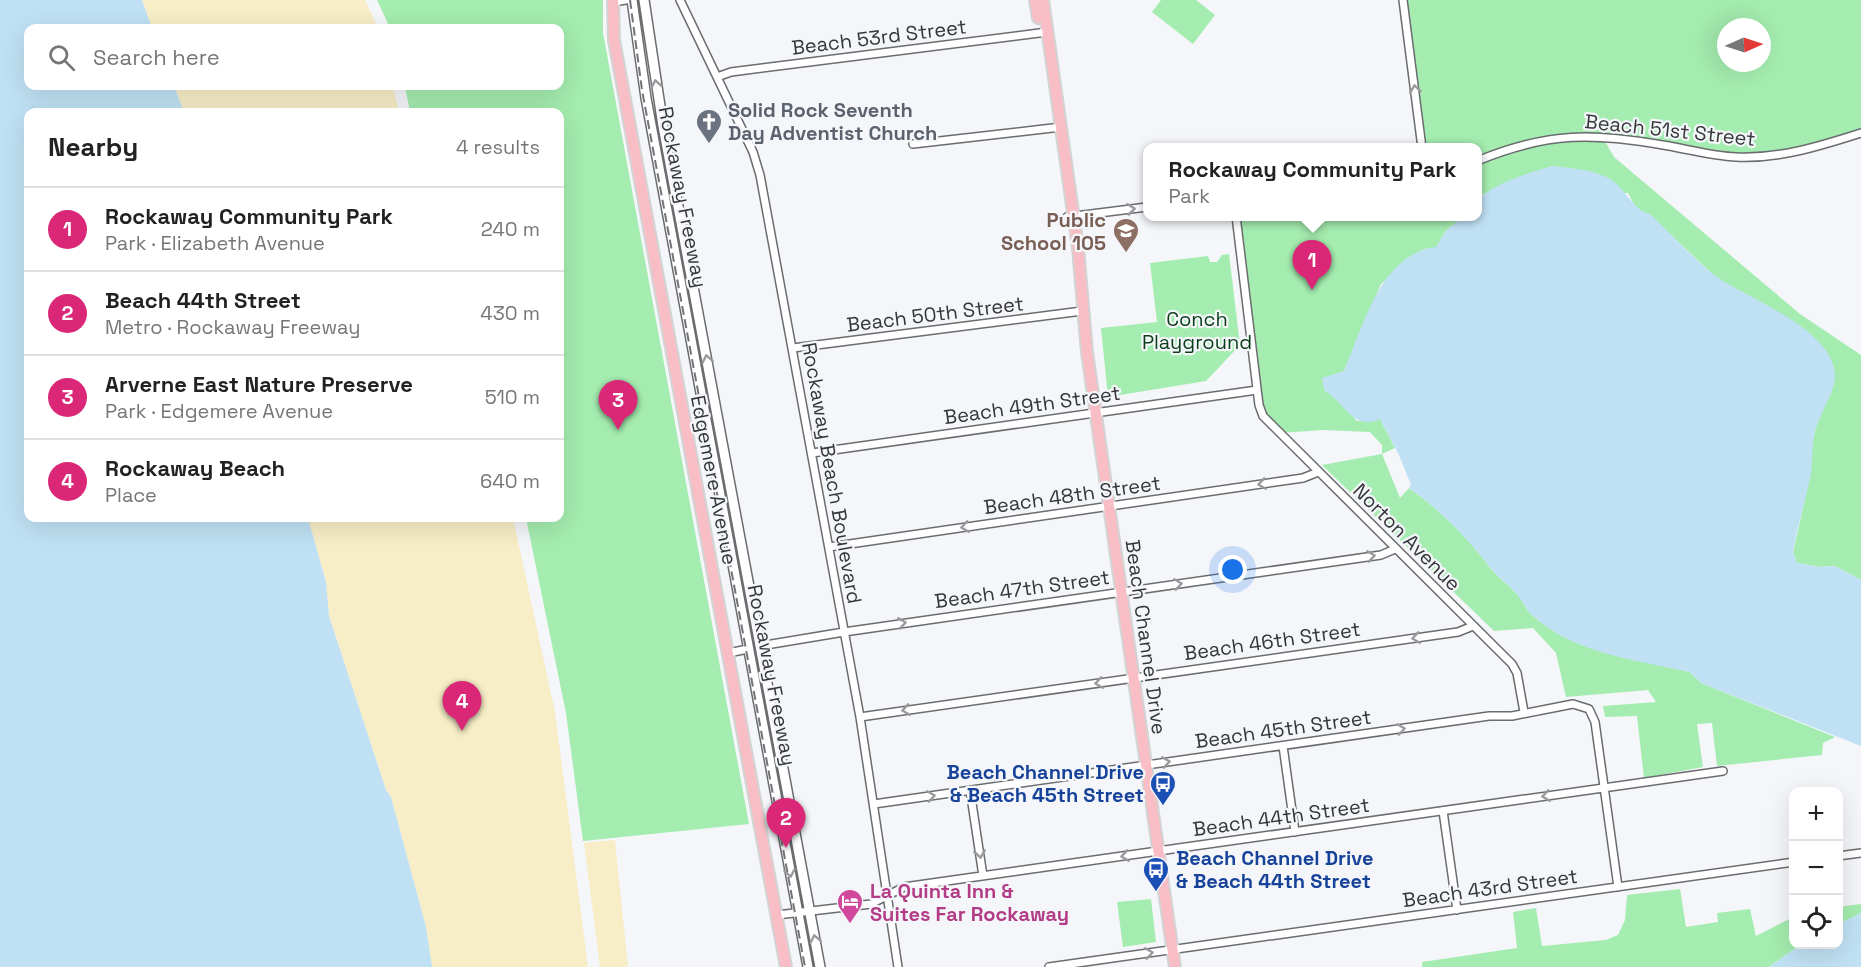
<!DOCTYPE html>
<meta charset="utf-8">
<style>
body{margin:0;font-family:"Space Grotesk",sans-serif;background:#f6f6f6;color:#222}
.controls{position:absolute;right:18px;bottom:18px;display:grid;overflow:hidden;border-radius:12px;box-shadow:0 6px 24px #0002}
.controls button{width:54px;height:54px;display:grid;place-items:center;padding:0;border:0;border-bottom:2px solid #e0e0e0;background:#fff;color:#222;font:30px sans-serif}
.compass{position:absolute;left:1717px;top:18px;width:54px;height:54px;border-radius:50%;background:#fff;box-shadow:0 6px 24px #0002;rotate:87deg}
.you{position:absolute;left:1233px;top:570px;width:21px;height:21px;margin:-15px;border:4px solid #fff;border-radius:50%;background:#1a73e8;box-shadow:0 0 0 9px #1a73e833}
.badge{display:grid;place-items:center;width:39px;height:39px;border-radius:50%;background:#db2777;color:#fff;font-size:20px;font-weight:700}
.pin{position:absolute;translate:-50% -50px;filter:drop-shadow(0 2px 3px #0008)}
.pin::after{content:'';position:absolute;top:32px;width:21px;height:18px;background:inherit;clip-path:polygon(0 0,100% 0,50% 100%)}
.popup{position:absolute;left:1143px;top:143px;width:339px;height:78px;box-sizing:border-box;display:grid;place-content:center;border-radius:12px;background:#fff;filter:drop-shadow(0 2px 4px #0005);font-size:20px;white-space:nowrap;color:#767676}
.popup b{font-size:22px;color:#222}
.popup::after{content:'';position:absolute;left:50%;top:100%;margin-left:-12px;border:12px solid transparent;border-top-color:#fff}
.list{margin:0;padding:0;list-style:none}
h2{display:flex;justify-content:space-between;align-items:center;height:78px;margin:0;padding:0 24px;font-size:26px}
h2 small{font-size:20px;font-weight:400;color:#767676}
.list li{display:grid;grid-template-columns:39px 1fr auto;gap:18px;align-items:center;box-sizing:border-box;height:84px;padding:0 24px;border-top:2px solid #e0e0e0}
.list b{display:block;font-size:22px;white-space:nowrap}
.list p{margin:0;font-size:20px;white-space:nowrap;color:#767676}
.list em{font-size:20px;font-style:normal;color:#767676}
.icon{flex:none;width:33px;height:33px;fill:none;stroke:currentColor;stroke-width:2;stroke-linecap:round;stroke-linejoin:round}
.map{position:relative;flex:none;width:1861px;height:967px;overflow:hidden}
.search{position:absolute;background:#fff;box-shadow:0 6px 24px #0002;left:24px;top:24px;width:540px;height:66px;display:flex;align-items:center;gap:15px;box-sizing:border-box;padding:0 21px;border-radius:12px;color:#767676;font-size:22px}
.panel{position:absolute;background:#fff;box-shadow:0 6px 24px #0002;left:24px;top:108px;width:540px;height:414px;border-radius:12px}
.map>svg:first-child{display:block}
.green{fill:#a4ecaf;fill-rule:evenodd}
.sand{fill:#f7edc7}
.water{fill:#c0e1f4}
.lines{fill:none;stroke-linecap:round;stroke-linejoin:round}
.street-casing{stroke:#6a6c6f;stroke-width:10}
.secondary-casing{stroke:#6a6c6f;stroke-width:12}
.primary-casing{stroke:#d3d3d3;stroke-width:14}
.street{stroke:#fff;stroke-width:7}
.secondary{stroke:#fff;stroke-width:9}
.primary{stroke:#f9bec5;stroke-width:10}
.rail{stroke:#737477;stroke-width:2;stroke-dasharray:9 4.5;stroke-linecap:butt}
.oneway{stroke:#9a9a9c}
.labels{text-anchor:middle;stroke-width:4.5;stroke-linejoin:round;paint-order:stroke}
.street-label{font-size:20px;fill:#353638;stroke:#f4f6fa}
.worship-label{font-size:20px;font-weight:bold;fill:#5b616d;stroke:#f4f6fa;text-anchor:start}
.education-label{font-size:20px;font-weight:bold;fill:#785e54;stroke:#f4f6fa;text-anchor:end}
.park-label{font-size:20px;fill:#093e19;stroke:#f4f6fa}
.transit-label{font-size:20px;font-weight:bold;fill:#164399;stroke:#f4f6fa;text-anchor:end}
.hotel-label{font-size:20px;font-weight:bold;fill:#b23c85;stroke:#f4f6fa;text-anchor:start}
</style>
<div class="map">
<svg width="1861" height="967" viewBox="0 0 1861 967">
<rect width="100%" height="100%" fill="#f4f6fa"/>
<!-- green -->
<path class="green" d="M377,0H603V33L749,824L583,841L566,713L526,518H560V112H410L405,86H560V28H390Z
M1161,0H1196L1215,15L1193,44L1152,12Z
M1403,0H1861V133L1798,152L1739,157L1603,138L1614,157L1800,314L1861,355V580L1835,566L1820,567L1797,563L1793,553L1811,471V448L1816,427L1832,388L1650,215L1637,210L1628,193H1485L1477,201V148L1422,147ZM1726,27H1762V63H1726Z
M1236,217H1462L1445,232L1436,248L1424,249L1381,284L1344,371L1324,390L1336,398L1357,421L1380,419L1395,448L1382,454L1400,498L1409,488C1444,513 1467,537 1493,571C1500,579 1509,585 1516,593C1522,600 1526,609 1532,615C1575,654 1636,659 1690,672L1701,683L1835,737L1823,743L1822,755L1717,766L1712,723L1697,724L1703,767L1644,778L1637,716L1605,717L1603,706L1656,702L1648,690L1566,697L1556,653L1533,628L1494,631L1322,465L1382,454V445L1370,432L1324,430L1279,433L1261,413Z
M1229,254L1240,345L1206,381L1108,397L1101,328L1157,322L1150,263L1208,256L1210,262H1217L1222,255Z
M1680,889L1686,927L1718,922L1717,913L1750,909L1756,936L1793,917L1794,944L1800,945L1769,967H1422V962L1517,948L1513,912L1536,908L1542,946L1606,940L1618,935L1625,920L1627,895Z
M1151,899L1156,942L1123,947L1117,902Z
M1861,904V913L1839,924L1838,907Z"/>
<!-- sand -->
<path class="sand" d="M142,0H365L378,28H152Z
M174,86H393L399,112H184Z
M308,518H513L555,712L588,967H432L426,927L391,797L386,790L329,616L326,582Z
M615,840L628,967H600L584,843Z"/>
<!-- water -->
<path class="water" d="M0,0H142L152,28H28V86H174L184,112H28V518H308L326,582L329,616L386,790L391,797L426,927L432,967H0Z
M1552,166C1569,168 1589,169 1604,176C1626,185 1631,210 1650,214C1672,235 1693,259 1717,277C1747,298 1836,330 1835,377C1834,394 1821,411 1816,428C1811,443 1813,458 1811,473C1806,500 1797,526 1793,553L1797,563L1819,567L1835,566L1861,580V746L1701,683L1690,672C1636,660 1575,654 1532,615C1526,609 1522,600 1516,593C1509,585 1500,579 1493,571C1468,539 1443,512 1409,488L1411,485L1399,455L1380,419C1354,432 1345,403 1324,390L1322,378L1344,371C1363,327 1380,254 1436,247L1445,232L1462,217L1477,216V201C1495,182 1527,174 1552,166Z
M1861,913V967H1769L1800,945L1838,944L1839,924Z"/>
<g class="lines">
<defs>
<path id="street" d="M680,0L753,152L760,175L860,717L898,967
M1403,0L1422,148
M613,2L626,0
M717,77L731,72L1047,32
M913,144L1061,127
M1477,161C1550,131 1592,133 1669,146C1691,150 1714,156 1736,157C1780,159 1820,146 1861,133
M1236,216L1259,405L1263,416L1512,664L1517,673L1524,712
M1067,217L1147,207
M793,348L1082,311
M812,453L1257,390
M829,547L1303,478L1318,472
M760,646L844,632L1381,555L1395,549
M728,653L748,649
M860,717L1458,632L1473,626
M1283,746L1295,832
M970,790L983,876
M874,804L1489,716H1512L1573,704L1589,709L1595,722L1618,887
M1443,811L1457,910
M1838,856L1861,853
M777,915L871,904L904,887L1723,771
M1049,967L1794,862"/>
<path id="secondary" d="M632,0L646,98L808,967
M644,0L663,126L820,967"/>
<path id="primary" d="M613,0L614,40L786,967
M1035,0L1038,18
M1043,0L1078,248L1087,352L1175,967"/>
</defs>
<!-- street casing -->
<use href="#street" class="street-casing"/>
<!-- secondary casing -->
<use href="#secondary" class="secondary-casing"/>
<!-- primary casing -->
<use href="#primary" class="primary-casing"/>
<!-- street -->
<use href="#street" class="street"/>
<!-- secondary -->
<use href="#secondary" class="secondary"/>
<!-- primary -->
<use href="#primary" class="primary"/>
<!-- rail -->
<path class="rail" d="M630,0L642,90L805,967"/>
</g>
<!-- one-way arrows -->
<defs><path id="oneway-chevron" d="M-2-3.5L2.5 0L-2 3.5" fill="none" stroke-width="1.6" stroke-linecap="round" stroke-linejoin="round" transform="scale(1.5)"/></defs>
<g class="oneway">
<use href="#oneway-chevron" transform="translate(656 84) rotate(-100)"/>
<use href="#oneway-chevron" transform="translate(1415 89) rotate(-97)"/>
<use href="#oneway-chevron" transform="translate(1131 209) rotate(-7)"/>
<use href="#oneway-chevron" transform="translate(707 359) rotate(-101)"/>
<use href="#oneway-chevron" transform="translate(1262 484) rotate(172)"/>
<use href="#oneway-chevron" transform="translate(965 527) rotate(172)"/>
<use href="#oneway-chevron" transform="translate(1371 556) rotate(-8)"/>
<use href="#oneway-chevron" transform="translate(1178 584) rotate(-8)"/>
<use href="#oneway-chevron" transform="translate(902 623) rotate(-8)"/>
<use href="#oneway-chevron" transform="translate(1416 638) rotate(172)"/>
<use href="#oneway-chevron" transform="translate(1099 683) rotate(172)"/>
<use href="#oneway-chevron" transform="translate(906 710) rotate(172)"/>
<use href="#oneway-chevron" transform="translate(1401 729) rotate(-8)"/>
<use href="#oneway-chevron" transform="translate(1166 762) rotate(-8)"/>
<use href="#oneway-chevron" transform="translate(931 796) rotate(-8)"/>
<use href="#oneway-chevron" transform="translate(1546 796) rotate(172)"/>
<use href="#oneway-chevron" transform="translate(980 854) rotate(81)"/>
<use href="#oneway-chevron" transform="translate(1125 856) rotate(172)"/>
<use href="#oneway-chevron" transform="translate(790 873) rotate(80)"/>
<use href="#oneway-chevron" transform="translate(815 939) rotate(-101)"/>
<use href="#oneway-chevron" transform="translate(1149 953) rotate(-8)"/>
</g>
<!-- icons -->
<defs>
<symbol id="church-pin" viewBox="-11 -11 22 30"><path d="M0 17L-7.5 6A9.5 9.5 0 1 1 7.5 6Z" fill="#6b7280" stroke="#f4f6fa"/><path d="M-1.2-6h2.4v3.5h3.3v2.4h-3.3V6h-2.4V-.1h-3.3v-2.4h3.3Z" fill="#fff"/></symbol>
<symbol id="school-pin" viewBox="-11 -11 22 30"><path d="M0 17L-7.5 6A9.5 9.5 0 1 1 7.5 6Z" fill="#8d6e63" stroke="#f4f6fa"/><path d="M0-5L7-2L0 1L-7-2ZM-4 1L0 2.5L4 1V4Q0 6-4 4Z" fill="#fff"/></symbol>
<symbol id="bus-pin" viewBox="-11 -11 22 30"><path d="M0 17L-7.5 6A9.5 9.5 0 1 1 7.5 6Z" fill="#1a4fb4" stroke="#f4f6fa"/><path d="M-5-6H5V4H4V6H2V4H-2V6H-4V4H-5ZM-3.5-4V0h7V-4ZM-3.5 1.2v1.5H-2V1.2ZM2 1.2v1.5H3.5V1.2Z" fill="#fff"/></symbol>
<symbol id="hotel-pin" viewBox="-11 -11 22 30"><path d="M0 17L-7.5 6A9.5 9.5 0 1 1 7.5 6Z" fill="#d1479c" stroke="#f4f6fa"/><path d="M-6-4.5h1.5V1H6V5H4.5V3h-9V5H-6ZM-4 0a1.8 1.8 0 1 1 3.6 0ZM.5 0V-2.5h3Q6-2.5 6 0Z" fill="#fff"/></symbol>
</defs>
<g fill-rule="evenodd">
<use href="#church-pin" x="694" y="107" width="30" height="40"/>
<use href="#school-pin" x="1111" y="216" width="30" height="40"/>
<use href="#bus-pin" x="1148" y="769" width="30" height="40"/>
<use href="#bus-pin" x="1141" y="855" width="30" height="40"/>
<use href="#hotel-pin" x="835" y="887" width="30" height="40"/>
</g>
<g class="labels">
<!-- street labels -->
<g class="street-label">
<text transform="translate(879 37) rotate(-7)" y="7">Beach 53rd Street</text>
<text transform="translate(1670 130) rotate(6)" y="7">Beach 51st Street</text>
<text transform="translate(683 197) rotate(79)" y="7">Rockaway Freeway</text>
<text transform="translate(935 314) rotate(-7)" y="7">Beach 50th Street</text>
<text transform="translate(1032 405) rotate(-8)" y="7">Beach 49th Street</text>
<text transform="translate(832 473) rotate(80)" y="7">Rockaway Beach Boulevard</text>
<text transform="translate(714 480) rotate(79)" y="7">Edgemere Avenue</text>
<text transform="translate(1072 495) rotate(-8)" y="7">Beach 48th Street</text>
<text transform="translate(1407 537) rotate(45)" y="7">Norton Avenue</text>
<text transform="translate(1022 589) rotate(-8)" y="7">Beach 47th Street</text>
<text transform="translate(1146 637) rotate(82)" y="7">Beach Channel Drive</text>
<text transform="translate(1272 641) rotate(-8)" y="7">Beach 46th Street</text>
<text transform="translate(772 675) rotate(79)" y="7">Rockaway Freeway</text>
<text transform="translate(1283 729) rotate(-8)" y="7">Beach 45th Street</text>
<text transform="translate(1281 817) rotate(-8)" y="7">Beach 44th Street</text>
<text transform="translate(1490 888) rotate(-8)" y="7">Beach 43rd Street</text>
</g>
<!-- worship labels -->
<g class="worship-label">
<text x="728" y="117">Solid Rock Seventh<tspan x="728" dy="23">Day Adventist Church</tspan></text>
</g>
<!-- education labels -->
<g class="education-label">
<text x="1106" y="227">Public<tspan x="1106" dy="23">School 105</tspan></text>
</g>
<!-- park labels -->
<g class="park-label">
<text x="1197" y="326">Conch<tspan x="1197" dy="23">Playground</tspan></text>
</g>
<!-- transit labels -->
<g class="transit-label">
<text x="1144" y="779">Beach Channel Drive<tspan x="1144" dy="23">&amp; Beach 45th Street</tspan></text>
<text x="1176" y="865" text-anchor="start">Beach Channel Drive<tspan x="1176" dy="23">&amp; Beach 44th Street</tspan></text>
</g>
<!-- hotel labels -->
<g class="hotel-label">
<text x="870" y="898">La Quinta Inn &amp;<tspan x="870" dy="23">Suites Far Rockaway</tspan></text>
</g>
</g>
</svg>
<div class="controls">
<button>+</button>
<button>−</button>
<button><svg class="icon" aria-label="locate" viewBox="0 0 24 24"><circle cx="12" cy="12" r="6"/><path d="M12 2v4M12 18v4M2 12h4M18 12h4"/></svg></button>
</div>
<svg class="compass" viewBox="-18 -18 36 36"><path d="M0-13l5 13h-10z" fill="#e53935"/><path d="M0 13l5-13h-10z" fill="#767676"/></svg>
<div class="you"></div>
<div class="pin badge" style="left:1312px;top:290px">1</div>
<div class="popup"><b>Rockaway Community Park</b>Park</div>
<div class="pin badge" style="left:786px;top:848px">2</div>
<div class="pin badge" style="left:618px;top:430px">3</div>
<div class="pin badge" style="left:462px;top:731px">4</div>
<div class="search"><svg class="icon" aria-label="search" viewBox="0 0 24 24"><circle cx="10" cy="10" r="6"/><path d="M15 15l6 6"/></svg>Search here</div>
<section class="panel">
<h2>Nearby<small>4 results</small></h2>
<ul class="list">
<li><span class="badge">1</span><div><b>Rockaway Community Park</b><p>Park · Elizabeth Avenue</p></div><em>240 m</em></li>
<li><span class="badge">2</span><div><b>Beach 44th Street</b><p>Metro · Rockaway Freeway</p></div><em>430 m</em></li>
<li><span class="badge">3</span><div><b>Arverne East Nature Preserve</b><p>Park · Edgemere Avenue</p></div><em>510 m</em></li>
<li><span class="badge">4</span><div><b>Rockaway Beach</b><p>Place</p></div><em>640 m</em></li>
</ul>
</section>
</div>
